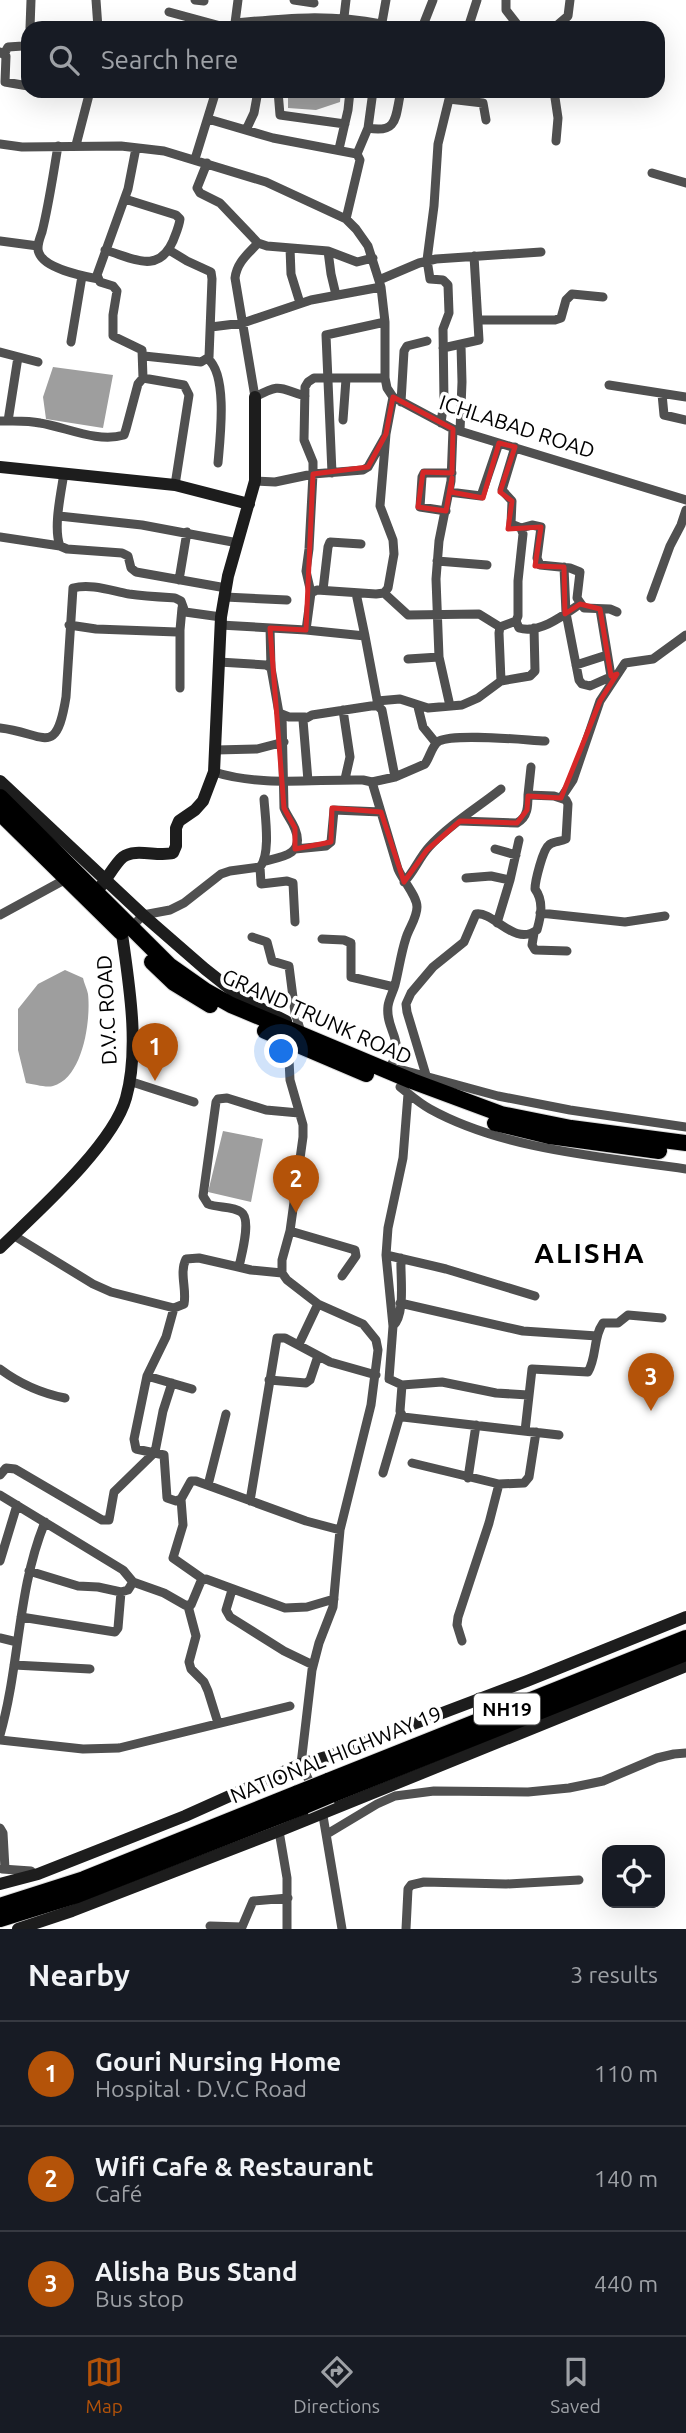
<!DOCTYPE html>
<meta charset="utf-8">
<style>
body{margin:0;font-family:Ubuntu,sans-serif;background:#242831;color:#f1f3f6}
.controls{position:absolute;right:21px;bottom:21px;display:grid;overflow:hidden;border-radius:14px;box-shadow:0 7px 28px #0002}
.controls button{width:63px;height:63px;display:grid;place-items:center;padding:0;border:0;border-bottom:2px solid #363941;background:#171b24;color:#f1f3f6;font:35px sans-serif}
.you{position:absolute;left:282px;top:1052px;width:24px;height:24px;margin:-18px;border:5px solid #fff;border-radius:50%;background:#1a73e8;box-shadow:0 0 0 10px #1a73e833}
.badge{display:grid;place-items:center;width:46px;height:46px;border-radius:50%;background:#b45309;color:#fff;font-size:23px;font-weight:700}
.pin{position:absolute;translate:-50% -58px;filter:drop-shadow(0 2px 4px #0008)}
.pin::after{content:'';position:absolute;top:37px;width:24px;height:21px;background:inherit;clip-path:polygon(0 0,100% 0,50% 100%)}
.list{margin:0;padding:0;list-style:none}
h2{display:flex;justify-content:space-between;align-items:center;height:91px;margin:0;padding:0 28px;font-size:30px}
h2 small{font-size:23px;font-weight:400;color:#9ea1a6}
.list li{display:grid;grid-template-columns:46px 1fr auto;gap:21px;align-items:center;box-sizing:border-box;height:105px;padding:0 28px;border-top:2px solid #363941}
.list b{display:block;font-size:26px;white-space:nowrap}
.list p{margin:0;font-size:23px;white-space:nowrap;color:#9ea1a6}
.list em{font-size:23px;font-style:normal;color:#9ea1a6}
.icon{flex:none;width:38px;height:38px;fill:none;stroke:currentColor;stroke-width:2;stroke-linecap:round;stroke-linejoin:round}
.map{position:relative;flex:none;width:686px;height:1929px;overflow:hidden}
.search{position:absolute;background:#171b24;box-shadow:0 7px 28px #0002;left:21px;right:21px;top:21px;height:77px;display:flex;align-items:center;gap:18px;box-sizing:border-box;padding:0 24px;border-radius:21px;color:#9ea1a6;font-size:26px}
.sheet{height:406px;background:#171b24}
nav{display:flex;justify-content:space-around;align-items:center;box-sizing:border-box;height:98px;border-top:2px solid #363941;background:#171b24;font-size:19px;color:#9ea1a6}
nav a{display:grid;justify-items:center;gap:4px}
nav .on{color:#b45309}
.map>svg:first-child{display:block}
.water{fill:#9e9e9e}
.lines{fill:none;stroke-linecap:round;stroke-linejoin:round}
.highway-casing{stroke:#dbdbdb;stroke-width:18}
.street{stroke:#505050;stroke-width:9}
.secondary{stroke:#1d1d1d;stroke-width:12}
.highway{stroke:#000;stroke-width:16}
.highway-bridge-casing{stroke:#dbdbdb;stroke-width:18;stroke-linecap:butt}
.highway-bridge{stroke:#000;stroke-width:16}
.marked{fill:none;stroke:#d62828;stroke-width:5;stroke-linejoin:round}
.labels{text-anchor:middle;stroke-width:7;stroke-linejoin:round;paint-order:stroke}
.shield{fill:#fff;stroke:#4c4c4c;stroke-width:2}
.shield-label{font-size:19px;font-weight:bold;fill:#000}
.street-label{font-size:21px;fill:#000;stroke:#fff}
.district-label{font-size:28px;font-weight:bold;letter-spacing:2px;fill:#000;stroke:#fff}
</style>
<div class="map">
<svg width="686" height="1929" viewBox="0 0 686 1929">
<rect width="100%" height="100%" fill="#fff"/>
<!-- water -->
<path class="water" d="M288,91H341L340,102L316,110L288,108Z
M53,367L113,375L103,428L46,419L43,397Z
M65,970L83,978C84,983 87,989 88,994C91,1020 83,1078 53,1086C46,1088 34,1084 26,1083L18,1050V1009L38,984Z
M223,1131L263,1139L251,1202L208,1192Z"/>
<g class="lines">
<defs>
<path id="highway" d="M0,797L169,965L206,991L231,1005L412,1081L501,1114L571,1128L686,1143
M0,813L121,932
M152,962L174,983L210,1005
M265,1031L366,1074
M495,1123L549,1136L659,1151
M328,1781L686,1638
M331,1795L686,1653
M0,1906L84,1879L298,1793
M0,1919L77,1895L305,1806"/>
</defs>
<!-- highway casing -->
<use href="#highway" class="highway-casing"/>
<!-- street -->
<path class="street" d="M96,0L98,28
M195,0L204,1
M294,0L314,3
M506,0V10L520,28
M169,12L228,28
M344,17L346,0
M235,23L238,0
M30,28L31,0
M234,28L235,23C287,18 330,14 381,24
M381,28L386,0
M422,28L433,0
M468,28L477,0
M554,28L568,16L570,0
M0,52L6,56L5,82L28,86
M4,54L8,47L23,46L28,41
M278,91L280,115L345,124
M554,91L558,118L556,141
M449,99L483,103L486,120
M208,119L273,138L357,154L360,160L346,219
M368,128C399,134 395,116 401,91
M246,130L254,113L258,91
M0,144L22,147L121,146L164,151L266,182L346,219L356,229L368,246L381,287L385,322V378L387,388L393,397L453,429L686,500
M76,145L90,91
M58,146C53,175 49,204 42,232C40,238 36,247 39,253C45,269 83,276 98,279
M136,148L128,189L97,275L100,282L113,286L117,291L113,315V336L142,350L143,378L184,385L189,395L175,485
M339,149L348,110L350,91
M357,154L368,128L373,91
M195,159L216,91
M207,163L197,188L200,193L220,203L258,243L267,246L328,251L357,262L373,258
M652,173L686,183
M0,241L38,246
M258,243C248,254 237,262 235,278L255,397C282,383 278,388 305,396
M290,248L291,274L300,303
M105,250C133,258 158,275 173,241C176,233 179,227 180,219L176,215L125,199
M328,251L331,274L336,295
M379,280L419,263L436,259L541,252
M478,320H555L561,318L566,300L572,294L603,297
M211,327L243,323L311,300L381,287
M71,342L82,276
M443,348L479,340L474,256
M0,352L38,362
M144,356L201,362L209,357L212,279L211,272L187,261L169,250
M208,359C228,375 220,439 218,463
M609,385L686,397
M662,394L664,415L686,420
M401,402L404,351L407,346L427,341
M343,420L346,379
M0,421C13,421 27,420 40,423C66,427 97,443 124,435L126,429L138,384L143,378
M8,421L18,357
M441,423L444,401L443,329L449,313L448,285L443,280L430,279L427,260L434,206L438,144L451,91
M460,431L462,382L461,345
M64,473C61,493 53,528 60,546L67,549L122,553L128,556L131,568L136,572L226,588
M332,473L326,335L385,322
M255,481L275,482L313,474L363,470L368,467L385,437
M449,492L481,496L499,443
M446,511L420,507L422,477L424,473H452
M59,516L142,525L238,543
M521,528L532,525L541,527L537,558L540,565L570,568L580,572L577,598L584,608L610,609L617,612
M0,537L60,546
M437,561L487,565
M564,567L566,613L579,680L582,684L590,686L617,674
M179,580L187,532
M323,590L328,547L330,542L361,544
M311,593L306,571L309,549L313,474V462L304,440L305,387L308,382L314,378H385
M356,593L365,636
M384,593L408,615L479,614L500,627
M225,597L287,600
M651,598L670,546L681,525L686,510
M600,609L611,676
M516,621L519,628C540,634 564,615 580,604
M69,625L96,629L177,632L180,630L182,608
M220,625L306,630L365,636L378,705
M270,628L271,668
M180,630V688
M306,630L311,593L317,590L376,594L384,593L388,588L394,554L393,540L380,506L386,434L393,397
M408,659L439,657
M219,662L266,665L271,668L279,713L289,717H305
M576,665L607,655
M501,681L530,676L535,671L534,628
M377,701L400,699L428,708L462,705L478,698L501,681L499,633L500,627L516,621L518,616V581L523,534L521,528L511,524L512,501L502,490L515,447
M450,706L439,657L436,579L439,541L451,481L453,429
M418,707L423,727L436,743
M343,710L350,757L345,779
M0,728C45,733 56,759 66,697L73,588C91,583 112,591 129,594C144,596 160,597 175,598L181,601L185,612L221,617
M216,750L257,749L284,742
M214,772C262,787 314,779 363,780L372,782L398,869C403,881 417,896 417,907C417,918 409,928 406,938C401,953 399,969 395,985C393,992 389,999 388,1006C385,1031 407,1041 390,1067
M308,781L303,720L312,715L371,706H378L382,710L395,777
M372,782L395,777L425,764C430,757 432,745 439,741C455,733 524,740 545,741
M561,798L573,780L600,701L625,663L653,659L686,635
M460,821L517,823C528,817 528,806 528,795
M295,849L326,846L331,842L334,810L381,812
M495,849L516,855
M265,861C283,857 305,854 295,829C292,821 287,816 284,808L282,715
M260,867L261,884L287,881L293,883L295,922
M466,878L491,876L510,880
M404,882C414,872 419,858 429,847C449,825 477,808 501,789
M540,913L625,922L665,916
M0,915L66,879
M497,923L510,880L519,840
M131,928L143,915L170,910L184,903L221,874L230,871L260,867C271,854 265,816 264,799
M534,933L532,945L535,950L567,951
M252,937L267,942L272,961L289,966L295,1013L300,1029
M322,939L344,940L351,943V977L394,987
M288,1039L290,1080L303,1125V1137L290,1231L282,1260V1273L287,1280L318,1304L363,1324L376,1340L378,1350L371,1405L340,1530L333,1607L319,1643L312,1670L301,1764L314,1791
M399,1069L498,1096L570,1110L686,1127
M426,1075L407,1012L406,1004L411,993L433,967L464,942L476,914C494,911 514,947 537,930C541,916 544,901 535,889C535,881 543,849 549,845C553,841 561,842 566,839L568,804L566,800L554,796L528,795L531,767
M129,1081L194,1102
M400,1087C409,1094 419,1103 430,1109C504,1150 604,1157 686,1169
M408,1094L403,1158L388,1228L386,1255L393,1326L389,1379L402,1385L442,1382L496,1393L528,1395
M290,1231L355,1250L356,1256L342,1276
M13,1235L93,1284L111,1292L174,1308L184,1304C187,1289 179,1273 186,1259L199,1258L251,1270L282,1273
M386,1255L446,1269L535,1296
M239,1267C241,1256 252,1219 241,1212C233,1206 217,1208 208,1204L203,1196L216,1102L218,1099L227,1098L266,1110L299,1113
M400,1303L523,1331L597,1336
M174,1308L166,1337L147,1376L134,1439L136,1449L164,1455L167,1498L176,1501L181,1499L191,1481H196L306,1521L340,1530
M393,1326C406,1315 400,1275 401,1258
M299,1344L318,1304
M0,1369C20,1384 40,1393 65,1398
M147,1376L192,1389
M269,1380L306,1383L310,1380L318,1356
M402,1385L400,1411L403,1417L559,1435
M525,1431L532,1369L588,1372C597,1357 593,1337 603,1323H618L628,1315L662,1318
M412,1463L499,1484L524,1483L529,1477L536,1432
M383,1473L400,1415
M0,1475L6,1468L15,1469L102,1520H109L114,1492L155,1452L163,1411L172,1383
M468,1478L476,1425
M208,1485L226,1414
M0,1495L123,1570L133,1582L164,1593L185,1605H191L201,1581L206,1579L285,1608L307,1607L334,1599
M181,1499L183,1525L173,1558L203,1579
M250,1501L277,1338H285L330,1362L376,1375
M0,1561L17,1505
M29,1571L78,1586L98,1587L121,1592L128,1590L133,1582
M232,1590L226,1610L230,1617L284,1651L313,1665
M188,1606L196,1636L189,1662L191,1669L204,1682L208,1691L218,1723
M21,1617L115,1632L118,1628L121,1592
M0,1638L17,1642
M462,1641L457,1625L458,1617L489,1523L499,1484
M14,1665L90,1669
M0,1735C20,1665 17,1590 45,1522
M0,1740L83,1749L119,1748L290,1706
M322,1810L342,1929
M0,1828L3,1833L5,1869
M279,1831L287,1878V1929
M327,1834L377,1804L395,1796L434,1791L528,1792L569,1788L603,1781L657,1758L674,1754L686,1753
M2,1869L31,1871
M210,1926L242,1927L253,1901L288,1898
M406,1929L408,1889L411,1885L424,1882L506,1884L579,1880"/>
<!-- secondary -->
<path class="secondary" d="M0,467L175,485L249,504
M0,781L143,915L205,969L243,999L286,1021
M96,892C105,883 115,863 123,857C135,848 158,857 173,853L176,846V828L179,821L195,810L203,801L214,772L221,617L228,576L255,481V397
M0,1248C36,1213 113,1145 126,1098C140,1048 129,984 122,934
M0,1884L38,1874L99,1850L185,1816L301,1764L326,1757L527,1681L686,1617
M18,1929L72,1911L279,1831L686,1666"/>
<!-- highway -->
<use href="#highway" class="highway"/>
<defs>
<path id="highway-bridge" d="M298,1793L328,1781
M305,1806L331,1795"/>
</defs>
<!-- highway-bridge casing -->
<use href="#highway-bridge" class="highway-bridge-casing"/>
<!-- highway-bridge -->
<use href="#highway-bridge" class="highway-bridge"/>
</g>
<!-- marked area -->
<path class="marked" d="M393,397L453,429L452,473L423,472L418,507L446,511L452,478L451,492L483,498L499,443L515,447L500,492L512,501L508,529L541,527L535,566L564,567L565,614L580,604L600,609L611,676L617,674L600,701L561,798L528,796L527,810L517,823L460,821L427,850L404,882L381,812L332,808L331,842L295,849V828L284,808L270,628L306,630L313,474L368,467L386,434Z"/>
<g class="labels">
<!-- shield labels -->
<rect class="shield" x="474" y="1693.5" width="66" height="31" rx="5"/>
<g class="shield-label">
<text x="507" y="1716">NH19</text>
</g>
<!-- street labels -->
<g class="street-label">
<text transform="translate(517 427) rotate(18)" y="7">ICHLABAD ROAD</text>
<text transform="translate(107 1010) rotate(-93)" y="7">D.V.C ROAD</text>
<text transform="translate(317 1017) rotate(24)" y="7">GRAND TRUNK ROAD</text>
<text transform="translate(336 1755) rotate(-22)" y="7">NATIONAL HIGHWAY 19</text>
</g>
<!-- district labels -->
<g class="district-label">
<text x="590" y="1263">ALISHA</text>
</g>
</g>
</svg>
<div class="controls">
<button><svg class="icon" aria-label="locate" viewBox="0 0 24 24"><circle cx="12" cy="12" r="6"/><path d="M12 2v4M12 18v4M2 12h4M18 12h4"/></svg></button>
</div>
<div class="you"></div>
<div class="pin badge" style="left:155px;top:1081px">1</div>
<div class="pin badge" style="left:296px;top:1213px">2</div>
<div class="pin badge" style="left:651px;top:1411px">3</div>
<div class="search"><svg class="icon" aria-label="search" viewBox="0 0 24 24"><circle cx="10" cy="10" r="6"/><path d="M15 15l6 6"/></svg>Search here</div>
</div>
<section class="sheet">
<h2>Nearby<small>3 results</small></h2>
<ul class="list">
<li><span class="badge">1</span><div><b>Gouri Nursing Home</b><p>Hospital · D.V.C Road</p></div><em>110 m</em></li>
<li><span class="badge">2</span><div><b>Wifi Cafe &amp; Restaurant</b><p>Café</p></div><em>140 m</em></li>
<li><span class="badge">3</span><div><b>Alisha Bus Stand</b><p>Bus stop</p></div><em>440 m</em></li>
</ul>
</section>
<nav>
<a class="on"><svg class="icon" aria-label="map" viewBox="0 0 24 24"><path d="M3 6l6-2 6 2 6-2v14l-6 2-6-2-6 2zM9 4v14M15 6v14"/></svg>Map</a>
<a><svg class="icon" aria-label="directions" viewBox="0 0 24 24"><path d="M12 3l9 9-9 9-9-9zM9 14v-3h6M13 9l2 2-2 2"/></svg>Directions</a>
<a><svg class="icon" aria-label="saved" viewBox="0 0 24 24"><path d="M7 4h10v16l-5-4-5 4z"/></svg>Saved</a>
</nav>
